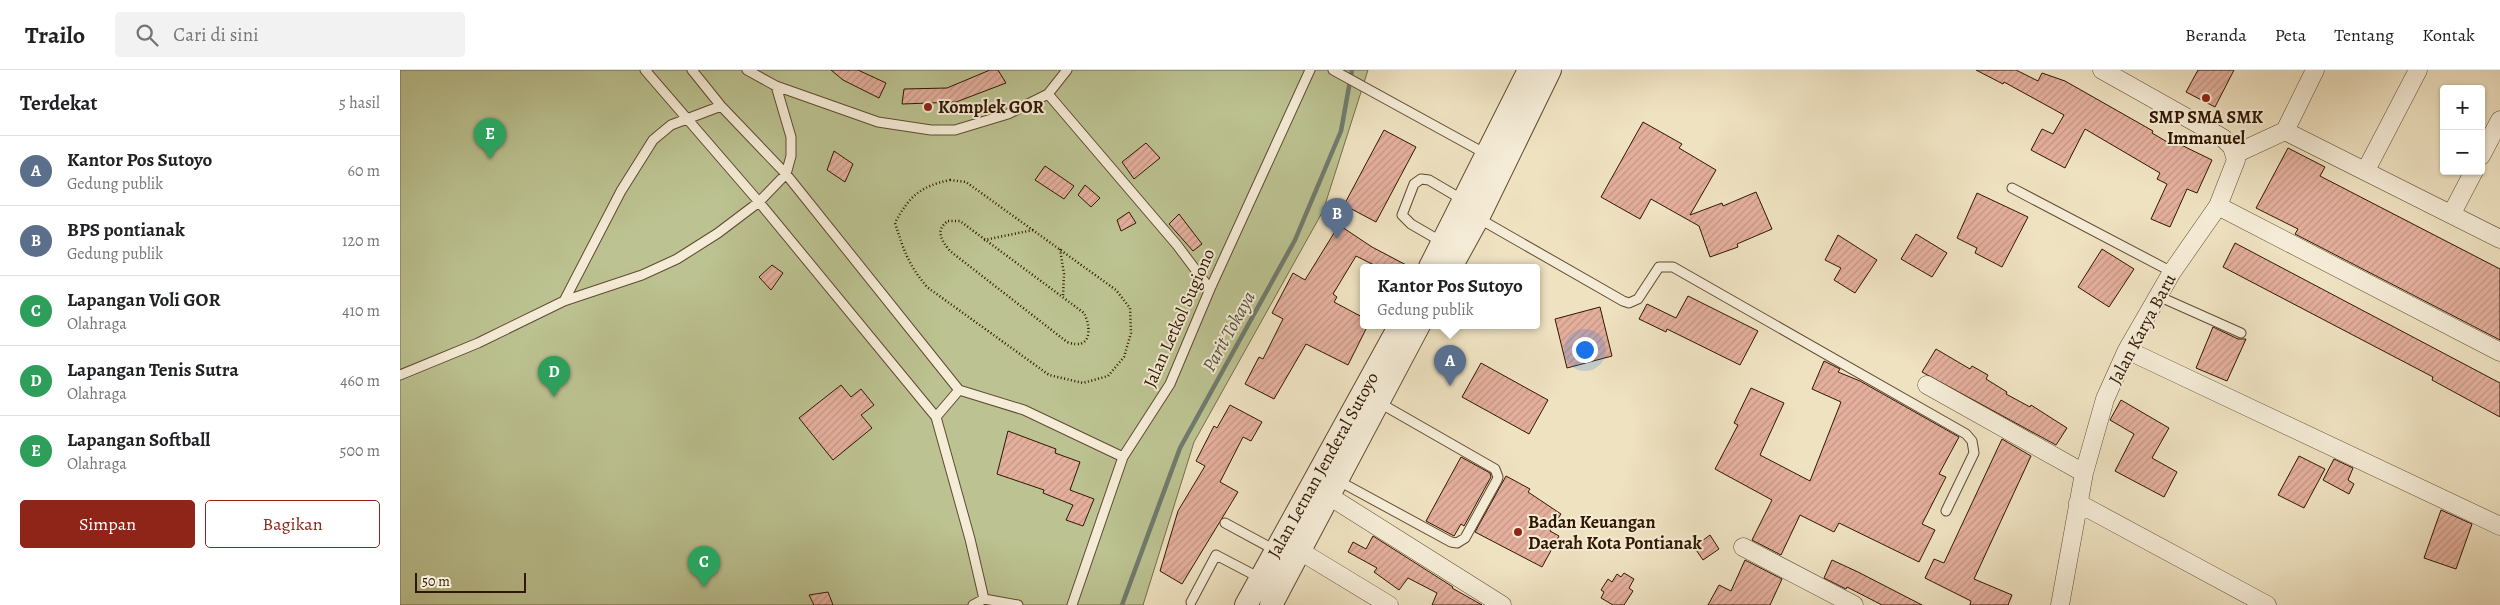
<!DOCTYPE html>
<html lang="id">
<meta charset="utf-8">
<style>
body{margin:0;font-family:Alegreya,serif;background:#f2f2f2;color:#202124}
.controls{position:absolute;right:15px;top:15px;display:grid;overflow:hidden;border-radius:5px;box-shadow:0 1px 4px #0004}
.controls button{width:45px;height:45px;display:grid;place-items:center;padding:0;border:0;border-bottom:1px solid #e0e0e0;background:#fff;color:#202124;font:25px sans-serif}
.scale{position:absolute;left:15px;bottom:12px;width:111px;box-sizing:border-box;padding-left:5px;border:2px solid #301700;border-top:0;font-size:14px;line-height:18px;white-space:nowrap;color:#301700;-webkit-text-stroke:4px #f5ecd7;paint-order:stroke}
.you{position:absolute;left:1184px;top:279px;width:18px;height:18px;margin:-12px;border:4px solid #fff;border-radius:50%;background:#1a73e8;box-shadow:0 0 0 8px #1a73e833}
.badge{display:grid;place-items:center;width:32px;height:32px;border-radius:50%;background:#8f2418;color:#fff;font-size:16px;font-weight:700}
.pin{position:absolute;translate:-50% -41px;filter:drop-shadow(0 1px 2px #0008)}
.pin::after{content:'';position:absolute;top:26px;width:18px;height:15px;background:inherit;clip-path:polygon(0 0,100% 0,50% 100%)}
.popup{position:absolute;left:960px;top:194px;width:180px;height:65px;box-sizing:border-box;display:grid;place-content:center;border-radius:5px;background:#fff;filter:drop-shadow(0 1px 4px #0005);font-size:16px;white-space:nowrap;color:#757577}
.popup b{font-size:19px;color:#202124}
.popup::after{content:'';position:absolute;left:50%;top:100%;margin-left:-10px;border:10px solid transparent;border-top-color:#fff}
.list{margin:0;padding:0;list-style:none}
h2{display:flex;justify-content:space-between;align-items:center;height:65px;margin:0;padding:0 20px;font-size:21px}
h2 small{font-size:16px;font-weight:400;color:#757577}
.list li{display:grid;grid-template-columns:32px 1fr auto;gap:15px;align-items:center;box-sizing:border-box;height:70px;padding:0 20px;border-top:1px solid #e0e0e0}
.list b{display:block;font-size:19px;white-space:nowrap}
.list p{margin:0;font-size:16px;white-space:nowrap;color:#757577}
.list em{font-size:16px;font-style:normal;color:#757577}
.actions{display:flex;gap:10px;padding:15px 20px}
.actions a{flex:1;padding:11px 0;border:1px solid #8f2418;border-radius:5px;text-align:center;font-size:18px;color:#8f2418}
.actions .main{background:#8f2418;color:#fff}
.icon{flex:none;width:28px;height:28px;fill:none;stroke:currentColor;stroke-width:2;stroke-linecap:round;stroke-linejoin:round}
.map{position:relative;flex:none;width:2100px;height:535px;overflow:hidden}
header{display:flex;align-items:center;gap:30px;box-sizing:border-box;height:70px;padding:0 25px;background:#fff;border-bottom:1px solid #e0e0e0}
header strong{font-size:24px}
nav{display:flex;gap:28px;margin-inline-start:auto;font-size:18px}
.search{width:350px;height:45px;background:#f2f2f2;display:flex;align-items:center;gap:12px;box-sizing:border-box;padding:0 18px;border-radius:5px;color:#757577;font-size:19px}
main{display:flex}
aside{flex:1;background:#fff}
.map>svg:first-child{display:block}
.green{fill:#bcc291;stroke:#766c48}
.lines{fill:none;stroke-linecap:round;stroke-linejoin:round}
.stream{stroke:#707b6d;stroke-width:4.5}
.building{fill:url(#building-hatch);stroke:#301700}
.service-casing{stroke:#604a30;stroke-width:11}
.minor-casing{stroke:#604a30;stroke-width:19}
.tertiary-casing{stroke:#604a30;stroke-width:24}
.path{stroke:#301700;stroke-width:2.5;stroke-dasharray:1 2.5;stroke-linecap:butt}
.service{stroke:#f5ecd7;stroke-width:9}
.minor{stroke:#f5ecd7;stroke-width:18}
.tertiary{stroke:#f5ecd7;stroke-width:22}
.poi-dot{fill:#8f2418;stroke:#f5ecd7;stroke-width:2}
.labels{text-anchor:middle;stroke-width:4;stroke-linejoin:round;paint-order:stroke}
.poi-label{font-size:18px;font-weight:bold;fill:#301700;stroke:#f5ecd7;text-anchor:start}
.street-label{font-size:18px;fill:#301700;stroke:#f5ecd7}
.water-label{font-size:19px;font-style:italic;fill:#555140;stroke:#f5ecd7}
</style>
<header>
<strong>Trailo</strong>
<div class="search"><svg class="icon" aria-label="search" viewBox="0 0 24 24"><circle cx="10" cy="10" r="6"/><path d="M15 15l6 6"/></svg>Cari di sini</div>
<nav><a>Beranda</a><a>Peta</a><a>Tentang</a><a>Kontak</a></nav>
</header>
<main>
<aside>
<h2>Terdekat<small>5 hasil</small></h2>
<ul class="list">
<li><span class="badge" style="background:#5c6f8a">A</span><div><b>Kantor Pos Sutoyo</b><p>Gedung publik</p></div><em>60 m</em></li>
<li><span class="badge" style="background:#5c6f8a">B</span><div><b>BPS pontianak</b><p>Gedung publik</p></div><em>120 m</em></li>
<li><span class="badge" style="background:#2e9e5b">C</span><div><b>Lapangan Voli GOR</b><p>Olahraga</p></div><em>410 m</em></li>
<li><span class="badge" style="background:#2e9e5b">D</span><div><b>Lapangan Tenis Sutra</b><p>Olahraga</p></div><em>460 m</em></li>
<li><span class="badge" style="background:#2e9e5b">E</span><div><b>Lapangan Softball</b><p>Olahraga</p></div><em>500 m</em></li>
</ul>
<div class="actions"><a class="main">Simpan</a><a>Bagikan</a></div>
</aside>
<div class="map">
<svg width="2100" height="535" viewBox="0 0 2100 535">
<defs>
<pattern id="building-hatch" width="6" height="6" patternUnits="userSpaceOnUse" patternTransform="scale(1.25)"><rect width="6" height="6" fill="#e4af9d"/><path d="M-1 1l2-2M0 6l6-6M5 7l2-2" fill="none" stroke="#c49685"/></pattern>
</defs>
<rect width="100%" height="100%" fill="#efe2c1"/>
<filter id="stains"><feTurbulence type="fractalNoise" baseFrequency=".004" numOctaves="4"/><feColorMatrix values="0 0 0 0 .2 0 0 0 0 .09 0 0 0 0 .02 0 0 0 .5 -.17"/></filter>
<radialGradient id="worn" r=".72"><stop offset=".6" stop-color="#630" stop-opacity="0"/><stop offset="1" stop-color="#630" stop-opacity=".3"/></radialGradient>
<!-- green -->
<path class="green" d="M0,0H968L923,141L794,372L743,535H0Z"/>
<g class="lines">
<!-- stream -->
<path class="stream" d="M722,535L780,378L895,170L941,61L952,0"/>
</g>
<!-- building -->
<path class="building" d="M431,0H458L486,13L479,28L443,10Z
M590,0H598L606,13L556,32L502,34L504,19L547,18Z
M1576,0H1616L1638,11L1642,3L1665,11L1753,61L1752,63L1774,76L1775,72L1812,90L1797,123L1787,119L1770,157L1751,149L1767,114L1757,109L1760,103L1685,59L1665,98L1631,80L1642,59L1653,64L1664,45L1604,12L1603,14Z
M1798,0H1834L1815,37L1786,22Z
M1243,52L1282,74L1279,78L1316,100L1290,145L1322,133L1323,136L1356,122L1372,159L1337,174L1338,177L1310,187L1299,156L1251,129L1240,149L1201,127Z
M984,60L1016,77L976,152L944,135Z
M746,73L760,88L734,109L722,92Z
M1888,78L1925,97L1920,106L2100,199V270L1895,164L1898,159L1856,138Z
M434,81L453,94L445,112L427,100Z
M645,96L674,116L664,129L635,110Z
M685,115L700,128L691,137L678,125Z
M1577,123L1628,147L1602,197L1575,183L1577,178L1557,168Z
M729,142L736,153L721,161L717,150Z
M779,144L802,174L793,181L769,154Z
M939,155L972,177L1010,197H978L956,186L933,224L937,227L934,232L964,248V255H968L948,295L906,274L874,329L845,314L859,287L863,289L883,249L872,243L893,203L905,210Z
M1516,164L1547,183L1532,207L1501,189Z
M1438,165L1477,190L1455,223L1434,210L1441,198L1425,190Z
M1835,173L2100,313V347L2032,310L2033,307L1823,197Z
M1702,179L1734,199L1709,237L1678,217Z
M372,195L383,203L371,220L359,207Z
M1288,226L1358,261L1340,295L1267,259L1266,262L1239,249L1247,234L1276,248Z
M1200,237L1212,286L1167,298L1155,249Z
M1813,257L1838,269H1846L1827,311L1796,298Z
M1536,279L1570,299L1572,296L1588,305L1586,309L1607,322L1606,324L1630,337L1631,335L1667,358L1656,375L1522,302Z
M1424,291L1440,299L1438,302L1460,311L1559,367L1539,404L1546,407L1522,454L1535,460L1519,492L1439,453L1434,462L1400,445L1381,485L1352,470L1372,430L1315,399L1338,355L1334,353L1351,318L1384,333L1360,385L1410,411L1441,332L1412,319Z
M1081,293L1148,330L1129,364L1062,327Z
M441,315L451,327L461,319L474,335L461,345L472,358L433,390L399,348Z
M1721,330L1769,358L1752,388L1777,402L1764,427L1715,401L1734,364L1710,350Z
M830,335L862,352L851,371L843,367L820,412L838,422L782,514L760,501L778,441L805,396L796,391L814,356L817,358Z
M608,361L656,379L655,383L680,392L670,420L694,429L683,456L666,450L673,435L643,423L644,420L597,404Z
M1602,369L1631,386L1574,509L1612,525L1608,535H1570L1571,531L1525,508L1534,489L1544,493Z
M1899,386L1925,399L1904,438L1878,425Z
M1061,387L1090,403L1091,407L1064,456L1061,454L1054,466L1026,451Z
M1934,389L1953,398L1948,410L1954,414L1949,424L1923,410Z
M1106,406L1130,419L1128,422L1161,444L1150,461L1159,466L1142,497L1075,462Z
M2041,440L2072,454L2056,499L2024,488Z
M1310,465L1319,479L1303,490L1294,477Z
M973,466L1053,517L1052,518L1082,535H1032L1037,523L1008,508L999,520L974,502L977,498L948,482L953,472L966,479Z
M1345,490L1382,509L1370,535H1308L1319,515L1331,521Z
M1432,490L1458,502L1522,535H1482L1447,517L1446,519L1424,508Z
M1224,503L1234,509L1229,518L1233,521L1224,535H1213L1201,528L1204,522L1201,520L1208,509L1212,512L1217,504L1221,507Z
M428,522L433,535H414L409,525Z"/>
<g class="lines">
<defs>
<path id="service" d="M245,0L359,132L536,347L570,469L584,529L573,535
M292,0L321,36L386,104L559,320L624,340L723,387
M347,0L376,16L478,52L531,60H555L608,44L648,24L667,0
M933,0L1086,84
M648,24L777,175L810,219
M1612,118L1772,202
M1078,148L1223,231L1229,233L1238,229L1259,197H1273L1566,364L1572,371L1574,383L1546,441
M1042,172L1011,154L1002,145L1014,114L1021,109L1029,110L1063,130
M1758,226L1841,263
M164,231L221,121L253,70L271,55L321,36
M0,305L78,273L164,231L242,205L277,189L318,163L359,132L386,104L391,86V67L376,16
M536,347L559,320
M937,410L1051,472L1057,473L1065,468L1097,410L1098,407L1095,399L978,332
M825,453L875,480
M584,529L618,535
M791,532L816,485L860,508
M672,535L723,387L770,314L810,219L910,0"/>
<path id="minor" d="M1885,61L1915,0
M1835,84L1885,61L2100,169
M2081,86L2100,50
M1966,100L2018,0
M1818,136L2100,282
M2052,143L2074,101
M1727,280L2100,456
M1527,315L1684,403
M929,426L1102,535
M1678,433L1867,535
M1343,477L1454,535
M900,481L989,535
M1660,535L1684,403L1705,329L1727,280L1772,202L1818,136L1836,90L1832,77L1823,68L1702,0"/>
<path id="tertiary" d="M1030,197L1129,0
M1051,197L1078,148L1150,0
M846,535L1000,255
M871,535L1019,255"/>
</defs>
<!-- service casing -->
<use href="#service" class="service-casing"/>
<!-- minor casing -->
<use href="#minor" class="minor-casing"/>
<!-- tertiary casing -->
<use href="#tertiary" class="tertiary-casing"/>
<!-- path -->
<path class="path" d="M550,110L566,112L716,220L730,238L731,263L724,287L708,306L683,313L649,305L527,217C508,194 504,181 495,153C509,126 521,116 550,110Z
M548,151H560L684,243C692,259 691,281 667,272L550,181C541,170 535,160 548,151Z
M584,170L633,160
M660,179L664,204L663,227"/>
<!-- service -->
<use href="#service" class="service"/>
<!-- minor -->
<use href="#minor" class="minor"/>
<!-- tertiary -->
<use href="#tertiary" class="tertiary"/>
</g>
<!-- markers -->
<g class="poi-dot">
<circle cx="1806" cy="28" r="5"/>
<circle cx="528" cy="37" r="5"/>
<circle cx="1118" cy="462" r="5"/>
</g>
<g class="labels">
<!-- poi labels -->
<g class="poi-label">
<text x="538" y="43">Komplek GOR</text>
<text x="1806" y="53" text-anchor="middle">SMP SMA SMK<tspan x="1806" dy="21">Immanuel</tspan></text>
<text x="1128" y="458">Badan Keuangan<tspan x="1128" dy="21">Daerah Kota Pontianak</tspan></text>
</g>
<!-- street labels -->
<g class="street-label">
<text transform="translate(779 248) rotate(-66)" y="6">Jalan Letkol Sugiono</text>
<text transform="translate(1742 259) rotate(-62)" y="6">Jalan Karya Baru</text>
<text transform="translate(923 395) rotate(-61)" y="6">Jalan Letnan Jenderal Sutoyo</text>
</g>
<!-- water labels -->
<g class="water-label">
<text transform="translate(828 261) rotate(-61)" y="7">Parit Tokaya</text>
</g>
</g>
<rect width="100%" height="100%" filter="url(#stains)"/>
<rect width="100%" height="100%" fill="url(#worn)"/>
</svg>
<div class="controls">
<button>+</button>
<button>−</button>
</div>
<div class="scale">50 m</div>
<div class="you"></div>
<div class="pin badge" style="left:1050px;top:316px;background:#5c6f8a">A</div>
<div class="popup"><b>Kantor Pos Sutoyo</b>Gedung publik</div>
<div class="pin badge" style="left:937px;top:169px;background:#5c6f8a">B</div>
<div class="pin badge" style="left:304px;top:517px;background:#2e9e5b">C</div>
<div class="pin badge" style="left:154px;top:327px;background:#2e9e5b">D</div>
<div class="pin badge" style="left:90px;top:89px;background:#2e9e5b">E</div>
</div>
</main>
